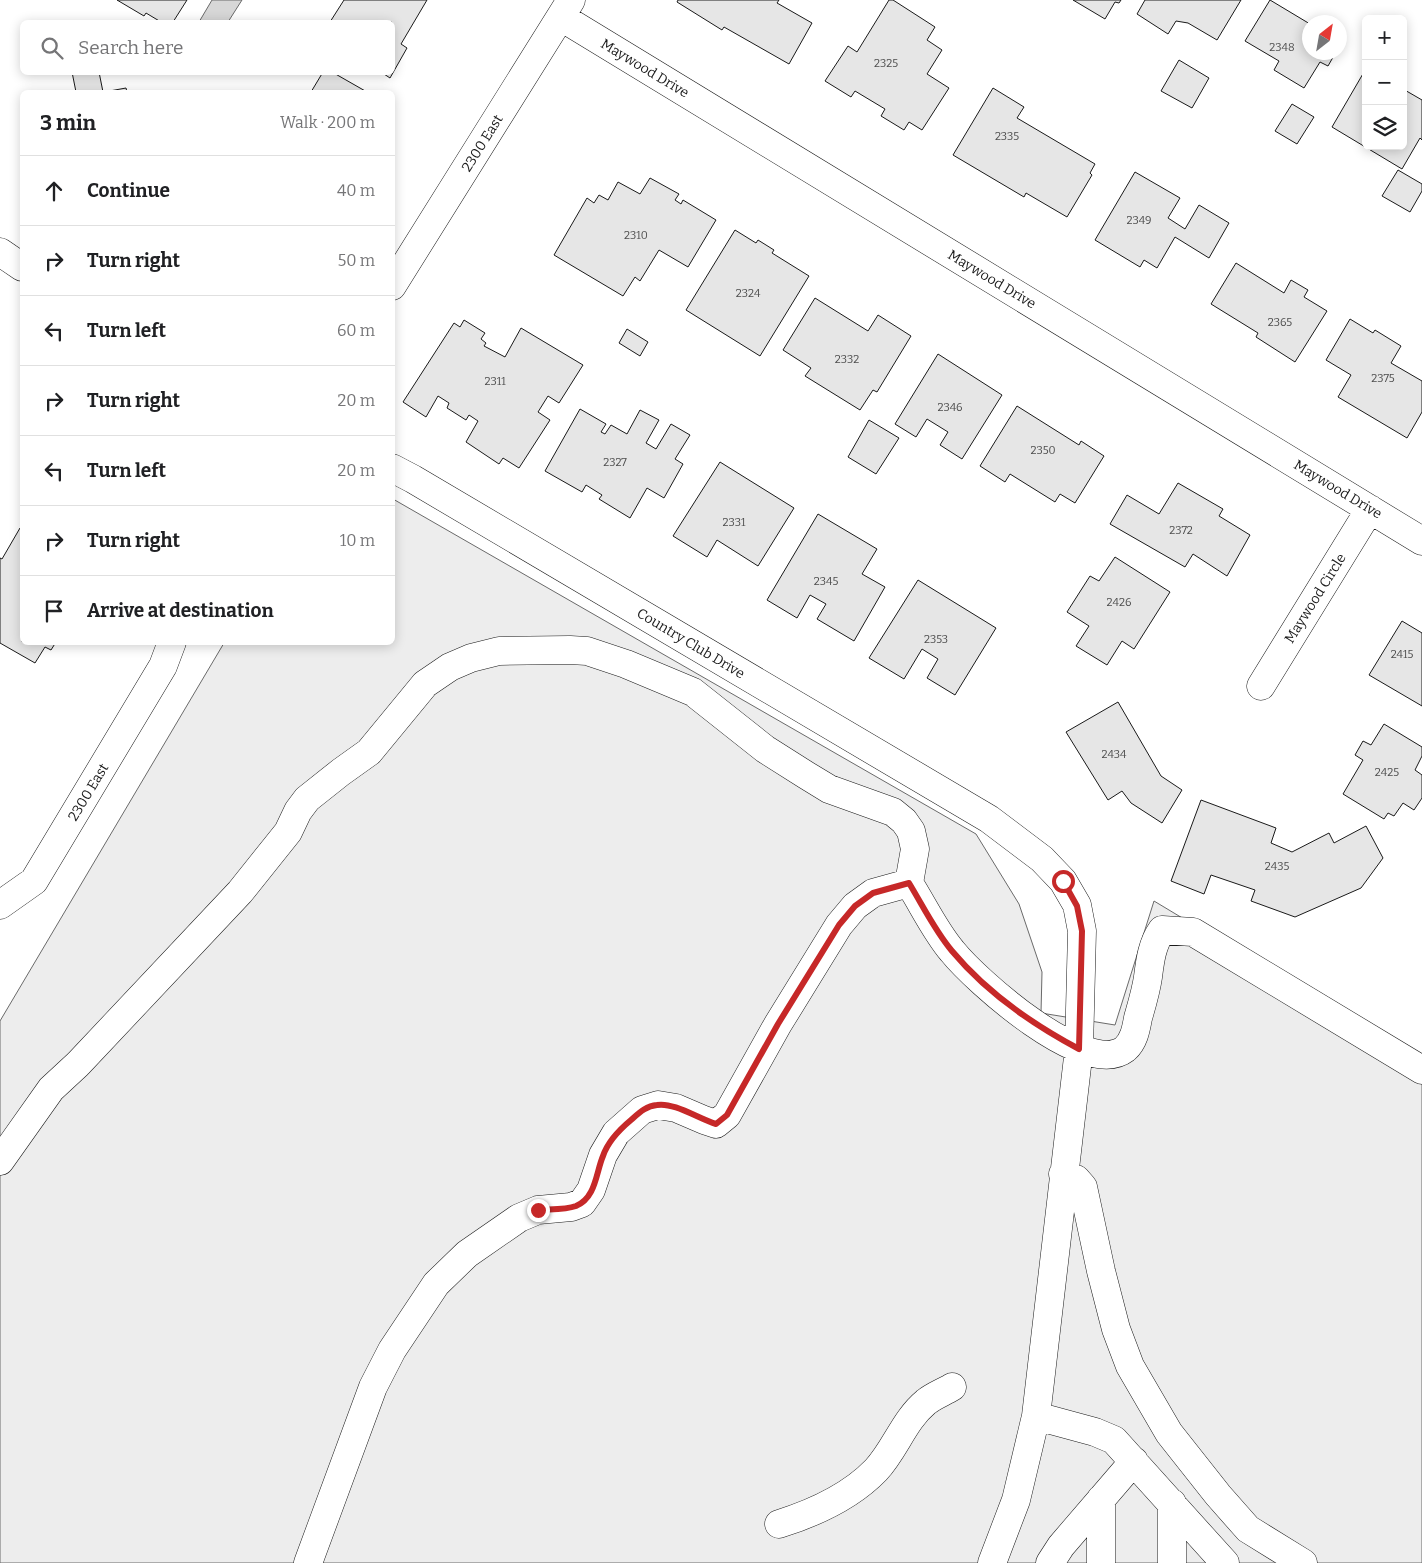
<!DOCTYPE html>
<meta charset="utf-8">
<style>
body{margin:0;font-family:Bitter,serif;background:#f6f6f6;color:#202124}
.controls{position:absolute;right:15px;top:15px;display:grid;overflow:hidden;border-radius:8px;box-shadow:0 2px 12px #0003}
.controls button{width:45px;height:45px;display:grid;place-items:center;padding:0;border:0;border-bottom:1px solid #e0e0e0;background:#fff;color:#202124;font:25px sans-serif}
.compass{position:absolute;left:1302px;top:15px;width:45px;height:45px;border-radius:50%;background:#fff;box-shadow:0 2px 12px #0003;rotate:31deg}
.stop{position:absolute;width:15px;height:15px;margin:-11px;border:4px solid #c62828;border-radius:50%;background:#fff}
.stop.end{background:#c62828;border-color:#fff;box-shadow:0 1px 5px #0008}
.list{margin:0;padding:0;list-style:none}
h2{display:flex;justify-content:space-between;align-items:center;height:65px;margin:0;padding:0 20px;font-size:21px}
h2 small{font-size:16px;font-weight:400;color:#757577}
.list li{display:grid;grid-template-columns:32px 1fr auto;gap:15px;align-items:center;box-sizing:border-box;height:70px;padding:0 20px;border-top:1px solid #e0e0e0}
.list b{display:block;font-size:19px;white-space:nowrap}
.list em{font-size:16px;font-style:normal;color:#757577}
.icon{flex:none;width:28px;height:28px;fill:none;stroke:currentColor;stroke-width:2;stroke-linecap:round;stroke-linejoin:round}
.map{position:relative;flex:none;width:1422px;height:1563px;overflow:hidden}
.search{position:absolute;background:#fff;box-shadow:0 2px 12px #0003;left:20px;top:20px;width:375px;height:55px;display:flex;align-items:center;gap:12px;box-sizing:border-box;padding:0 18px;border-radius:8px;color:#757577;font-size:19px}
.panel{position:absolute;background:#fff;box-shadow:0 2px 12px #0003;left:20px;top:90px;width:375px;height:555px;border-radius:8px}
.map>svg:first-child{display:block}
.built{fill:#ededed;stroke:#6a6a6a}
.water{fill:#d7d7d7;stroke:#6a6a6a}
.building{fill:#e6e6e6;stroke:#1a1a1a}
.lines{fill:none;stroke-linecap:round;stroke-linejoin:round}
.minor-casing{stroke:#1a1a1a;stroke-width:29}
.minor{stroke:#fff;stroke-width:28}
.route{stroke:#c62828;stroke-width:6}
.labels{text-anchor:middle;stroke-width:4;stroke-linejoin:round;paint-order:stroke}
.number-label{font-size:11px;fill:#4d4d4d}
.street-label{font-size:14px;fill:#1a1a1a;stroke:#fff}
</style>
<div class="map">
<svg width="1422" height="1563" viewBox="0 0 1422 1563">
<rect width="100%" height="100%" fill="#fff"/>
<!-- built -->
<path class="built" d="M393,499L976,834L1019,904L1042,972L1041,1013L1115,1025L1154,901L1422,1062V1563H0V1021L224,643L392,642Z"/>
<!-- water -->
<path class="water" d="M212,0H242L228,22H199Z"/>
<!-- building -->
<path class="building" d="M117,0H187L173,22H161L146,13L144,16Z
M344,0H427L401,44L407,48L390,78L381,72H392V22H330Z
M678,0H779L777,3L812,23L789,64L724,27L722,30L677,2Z
M889,0H893L935,27L927,40L942,50L927,74L949,88L922,130L909,122L904,130L881,116L885,109L855,91L851,97L825,81L848,46L857,52Z
M1073,0H1121L1119,3L1115,2L1105,19Z
M1145,0H1241L1217,40L1188,23L1176,21L1168,34L1137,14Z
M1270,0L1310,24V52H1336L1328,66L1320,62L1304,88L1274,70L1279,61L1245,41Z
M1179,60L1209,78L1192,108L1161,91Z
M72,72H99L103,92H76Z
M323,72H332L367,92H311Z
M1364,72L1366,73V146H1403V89L1422,100V140L1420,138L1402,169L1332,127Z
M126,88L127,92H104Z
M993,88L1024,107L1017,118L1095,164L1090,173L1092,175L1067,217L1026,193L1024,197L953,155Z
M1292,104L1314,117L1297,144L1275,131Z
M1398,170L1422,184V191L1410,212L1382,196Z
M1135,172L1180,198L1168,218L1185,229L1199,205L1229,223L1209,258L1175,237L1157,268L1144,260L1140,267L1095,240Z
M650,178L679,194L675,200L681,204L683,200L716,220L688,267L659,250L640,281L635,277L623,296L554,255L587,198L594,203L599,195L608,200L618,182L640,194Z
M735,230L756,243L758,240L774,250L772,253L809,276L760,356L686,310Z
M1236,263L1284,293L1291,280L1308,290L1304,297L1327,311L1295,362L1256,337L1258,333L1211,304Z
M815,298L868,331L878,315L911,336L877,392L873,390L860,410L805,376L811,368L783,350Z
M1350,319L1373,333L1375,330L1401,346L1391,363L1422,381V412L1407,438L1338,397L1351,375L1326,360Z
M464,320L485,333L481,339L486,343L484,346L505,357L521,328L583,365L559,403L548,396L538,412L550,420L519,468L503,458L499,464L466,442L478,421L469,415L466,420L447,408L449,403L438,396L426,417L403,402L454,323L460,327Z
M627,329L648,342L640,356L619,343Z
M938,354L1002,395L962,459L940,445L948,432L927,419L916,437L895,424Z
M1017,406L1079,445L1081,441L1104,456L1075,503L1060,494L1055,502L1010,474L1005,482L980,466Z
M580,409L606,424L601,432L605,434L611,425L627,434L640,410L659,420L646,443L656,449L671,424L690,435L675,459L683,464L664,498L647,488L630,518L599,499L602,495L586,485L582,492L545,471Z
M869,420L899,438L876,474L848,457Z
M720,462L794,508L758,566L717,540L707,557L673,536Z
M1178,483L1223,509L1219,516L1250,535L1227,576L1193,554L1185,567L1110,524L1127,495L1159,514Z
M818,514L877,549L862,574L885,587L854,641L817,619L826,604L810,595L797,618L767,600Z
M20,528L22,529V642H56L51,650L45,647L35,663L0,643V558L2,559Z
M1115,557L1170,592L1134,649L1122,641L1107,665L1076,646L1089,626L1067,612L1090,576L1099,581Z
M918,580L996,628L955,695L927,678L938,659L922,649L904,679L869,658Z
M1402,621L1422,633V706L1369,675Z
M1118,702L1161,776L1182,790L1162,823L1131,803L1122,791L1108,800L1066,732Z
M1384,724L1422,747V756L1415,770L1422,775V798L1414,810L1403,803L1394,816L1388,813L1384,819L1343,794L1363,760L1355,755L1363,741L1371,745Z
M1201,800L1276,828L1271,843L1292,852L1329,833L1334,843L1366,826L1383,858L1361,888L1295,917L1251,901L1255,890L1211,875L1204,894L1171,881Z"/>
<g class="lines">
<defs>
<path id="minor" d="M561,17L1422,541
M0,252L22,267
M392,286L571,0
M392,468L413,479L989,819L1042,859L1063,881L1077,905L1082,931L1079,1049L1036,1416L1016,1500L992,1563
M1261,686L1370,509
M0,905L34,881L163,666L172,642
M0,1161L51,1089L78,1064L240,892L288,832L298,811L307,799L341,772L369,752L425,684L450,667L471,658L499,651L570,650L587,651L626,664L693,692L765,749L806,775L829,789L893,812L904,821L911,831L915,849L909,883C923,905 935,931 952,951C976,981 1086,1079 1125,1049C1134,1041 1136,1029 1138,1018C1142,1004 1146,991 1148,977C1150,961 1152,944 1162,930L1193,932L1422,1070
M1063,1174L1076,1179L1083,1187L1101,1271L1116,1329L1130,1366L1169,1433L1218,1495L1248,1529L1303,1563
M1036,1416L1095,1432L1114,1440L1225,1563
M1101,1499V1563
M779,1524C814,1513 850,1497 876,1470C895,1450 904,1420 926,1402C933,1396 944,1392 952,1387
M308,1563L373,1387L392,1350L436,1284L467,1254L519,1218L538,1210L571,1207L582,1203L591,1190L603,1155L616,1133L642,1110L658,1105L676,1108L704,1120L716,1124L727,1115L778,1024L839,925L855,906L873,893L909,883
M1050,1563L1061,1546L1134,1461
M1172,1563V1503"/>
</defs>
<!-- minor casing -->
<use href="#minor" class="minor-casing"/>
<!-- minor -->
<use href="#minor" class="minor"/>
</g>
<g class="lines">
<!-- route -->
<path class="route" d="M538,1210C550,1209 565,1210 576,1206C596,1198 596,1172 603,1156C608,1141 619,1130 631,1120C639,1113 646,1106 657,1105C674,1102 699,1119 716,1124L727,1115L778,1024L839,925L855,906L873,893L909,883C923,906 935,931 952,951C987,993 1032,1024 1079,1049L1082,931L1077,906L1063,881"/>
</g>
<g class="labels">
<!-- number labels -->
<g class="number-label">
<text x="1282" y="51">2348</text>
<text x="886" y="67">2325</text>
<text x="1007" y="140">2335</text>
<text x="1139" y="224">2349</text>
<text x="636" y="239">2310</text>
<text x="748" y="297">2324</text>
<text x="1280" y="326">2365</text>
<text x="847" y="363">2332</text>
<text x="1383" y="382">2375</text>
<text x="495" y="385">2311</text>
<text x="950" y="411">2346</text>
<text x="1043" y="454">2350</text>
<text x="615" y="466">2327</text>
<text x="734" y="526">2331</text>
<text x="1181" y="534">2372</text>
<text x="826" y="585">2345</text>
<text x="1119" y="606">2426</text>
<text x="936" y="643">2353</text>
<text x="1402" y="658">2415</text>
<text x="1114" y="758">2434</text>
<text x="1387" y="776">2425</text>
<text x="1277" y="870">2435</text>
</g>
<!-- street labels -->
<g class="street-label">
<text transform="translate(645 68) rotate(31)" y="5">Maywood Drive</text>
<text transform="translate(482 143) rotate(-58)" y="5">2300 East</text>
<text transform="translate(992 279) rotate(31)" y="5">Maywood Drive</text>
<text transform="translate(1338 489) rotate(31)" y="5">Maywood Drive</text>
<text transform="translate(1315 598) rotate(-58)" y="5">Maywood Circle</text>
<text transform="translate(691 643) rotate(31)" y="5">Country Club Drive</text>
<text transform="translate(88 792) rotate(-59)" y="5">2300 East</text>
</g>
</g>
</svg>
<div class="controls">
<button>+</button>
<button>−</button>
<button><svg class="icon" aria-label="layers" viewBox="0 0 24 24"><path d="M12 4l9 5-9 5-9-5zM3 14l9 5 9-5"/></svg></button>
</div>
<svg class="compass" viewBox="-18 -18 36 36"><path d="M0-13l5 13h-10z" fill="#e53935"/><path d="M0 13l5-13h-10z" fill="#757577"/></svg>
<div class="stop" style="left:1063px;top:881px"></div>
<div class="stop end" style="left:538px;top:1210px"></div>
<div class="search"><svg class="icon" aria-label="search" viewBox="0 0 24 24"><circle cx="10" cy="10" r="6"/><path d="M15 15l6 6"/></svg>Search here</div>
<section class="panel">
<h2>3 min<small>Walk · 200 m</small></h2>
<ul class="list">
<li><svg class="icon" aria-label="ahead" viewBox="0 0 24 24"><path d="M12 20V5M6 11l6-6 6 6"/></svg><div><b>Continue</b></div><em>40 m</em></li>
<li><svg class="icon" aria-label="right" viewBox="0 0 24 24"><path d="M7 20v-9h11M14 6l5 5-5 5"/></svg><div><b>Turn right</b></div><em>50 m</em></li>
<li><svg class="icon" aria-label="left" viewBox="0 0 24 24"><path d="M17 20v-9H6M10 6l-5 5 5 5"/></svg><div><b>Turn left</b></div><em>60 m</em></li>
<li><svg class="icon" aria-label="right" viewBox="0 0 24 24"><path d="M7 20v-9h11M14 6l5 5-5 5"/></svg><div><b>Turn right</b></div><em>20 m</em></li>
<li><svg class="icon" aria-label="left" viewBox="0 0 24 24"><path d="M17 20v-9H6M10 6l-5 5 5 5"/></svg><div><b>Turn left</b></div><em>20 m</em></li>
<li><svg class="icon" aria-label="right" viewBox="0 0 24 24"><path d="M7 20v-9h11M14 6l5 5-5 5"/></svg><div><b>Turn right</b></div><em>10 m</em></li>
<li><svg class="icon" aria-label="arrive" viewBox="0 0 24 24"><path d="M6 21V4h12l-3 4 3 4H6"/></svg><div><b>Arrive at destination</b></div></li>
</ul>
</section>
</div>
